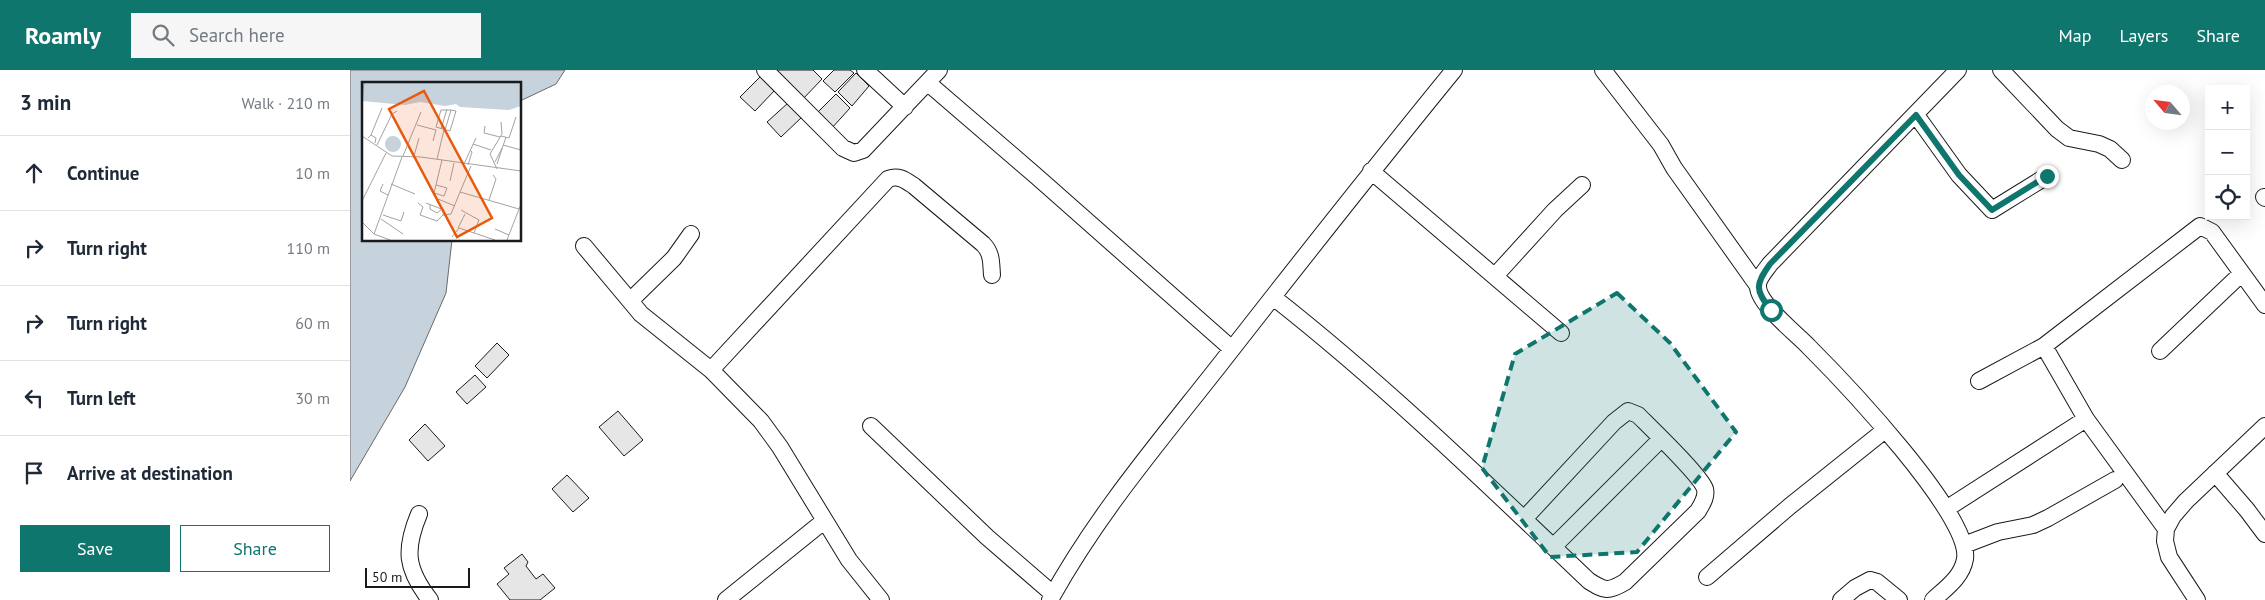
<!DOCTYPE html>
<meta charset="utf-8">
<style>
body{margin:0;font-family:"PT Sans",sans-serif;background:#f6f6f7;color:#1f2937}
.controls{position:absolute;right:15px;top:15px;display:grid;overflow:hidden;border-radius:0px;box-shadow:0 5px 20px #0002}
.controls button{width:45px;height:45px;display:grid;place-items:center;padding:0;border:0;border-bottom:1px solid #e0e1e3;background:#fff;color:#1f2937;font:25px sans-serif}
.compass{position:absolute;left:1795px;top:15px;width:45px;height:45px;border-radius:50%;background:#fff;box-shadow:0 5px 20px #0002;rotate:298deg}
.scale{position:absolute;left:15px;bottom:12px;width:105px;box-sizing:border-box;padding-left:5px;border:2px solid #1a1a1a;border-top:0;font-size:14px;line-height:18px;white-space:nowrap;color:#1a1a1a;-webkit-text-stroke:4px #fff;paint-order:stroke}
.stop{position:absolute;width:15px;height:15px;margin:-11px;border:4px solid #0f766e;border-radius:50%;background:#fff}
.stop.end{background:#0f766e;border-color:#fff;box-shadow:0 1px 5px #0008}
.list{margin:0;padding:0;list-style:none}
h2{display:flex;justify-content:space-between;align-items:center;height:65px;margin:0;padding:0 20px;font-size:21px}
h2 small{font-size:16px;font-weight:400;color:#747a83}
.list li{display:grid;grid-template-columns:32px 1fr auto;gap:15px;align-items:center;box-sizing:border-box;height:75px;padding:0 20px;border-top:1px solid #e0e1e3}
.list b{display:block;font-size:19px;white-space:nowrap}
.list em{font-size:16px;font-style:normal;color:#747a83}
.actions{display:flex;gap:10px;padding:15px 20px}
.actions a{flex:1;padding:11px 0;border:1px solid #0f766e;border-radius:0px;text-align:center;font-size:18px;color:#0f766e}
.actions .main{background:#0f766e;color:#fff}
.icon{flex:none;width:28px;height:28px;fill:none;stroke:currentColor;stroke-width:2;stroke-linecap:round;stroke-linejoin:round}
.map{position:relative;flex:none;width:1915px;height:530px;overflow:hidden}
header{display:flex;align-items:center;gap:30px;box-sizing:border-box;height:70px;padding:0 25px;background:#0f766e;color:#fff}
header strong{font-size:24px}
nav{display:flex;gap:28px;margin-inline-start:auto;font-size:18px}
.search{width:350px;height:45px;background:#f6f6f7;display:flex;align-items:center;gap:12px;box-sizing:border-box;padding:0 18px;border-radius:0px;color:#747a83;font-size:19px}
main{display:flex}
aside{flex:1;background:#fff}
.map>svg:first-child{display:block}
.water{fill:#c6d2dc;stroke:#6a6a6a}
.building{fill:#e6e6e6;stroke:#1a1a1a}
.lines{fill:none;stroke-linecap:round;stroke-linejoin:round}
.minor-casing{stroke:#1a1a1a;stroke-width:18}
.minor{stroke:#fff;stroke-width:16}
.route{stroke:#0f766e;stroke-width:6}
.marked{fill:#0f766e;fill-opacity:0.2;stroke:#0f766e;stroke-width:4;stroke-dasharray:10 6;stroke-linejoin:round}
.inset-road{fill:none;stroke:#a3a3a3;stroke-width:1}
.view{fill:#e8590c;fill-opacity:0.15;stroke:#e8590c;stroke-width:2.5}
.inset-edge{fill:none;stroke:#1a1a1a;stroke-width:2.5}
</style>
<header>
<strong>Roamly</strong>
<div class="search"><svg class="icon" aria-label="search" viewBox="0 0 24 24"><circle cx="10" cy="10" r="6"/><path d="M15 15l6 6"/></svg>Search here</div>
<nav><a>Map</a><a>Layers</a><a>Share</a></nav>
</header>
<main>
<aside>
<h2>3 min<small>Walk · 210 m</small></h2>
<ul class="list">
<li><svg class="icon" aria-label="ahead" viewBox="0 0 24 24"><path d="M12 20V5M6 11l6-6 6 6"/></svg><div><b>Continue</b></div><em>10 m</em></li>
<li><svg class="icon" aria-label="right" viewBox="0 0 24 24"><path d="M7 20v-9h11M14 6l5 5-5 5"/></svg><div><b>Turn right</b></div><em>110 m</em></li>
<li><svg class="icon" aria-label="right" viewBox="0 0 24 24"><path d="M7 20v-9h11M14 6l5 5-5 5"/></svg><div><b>Turn right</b></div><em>60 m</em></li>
<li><svg class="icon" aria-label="left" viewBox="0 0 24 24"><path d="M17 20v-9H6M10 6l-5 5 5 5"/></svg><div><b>Turn left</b></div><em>30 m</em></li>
<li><svg class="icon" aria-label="arrive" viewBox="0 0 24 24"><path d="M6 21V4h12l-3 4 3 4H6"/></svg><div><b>Arrive at destination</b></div></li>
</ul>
<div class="actions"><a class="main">Save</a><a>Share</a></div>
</aside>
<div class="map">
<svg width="1915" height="530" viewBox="0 0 1915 530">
<rect width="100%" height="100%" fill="#fff"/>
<!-- water -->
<path class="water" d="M0,0H215L206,14L170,31V14H14V170H102L96,223L55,317L0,411Z"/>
<!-- building -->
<path class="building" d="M422,0H463L472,9L452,30Z
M484,0H500L504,3L485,22L473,11Z
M506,3L519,16L502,36L488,22Z
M411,6L425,20L405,41L390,27Z
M486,24L500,38L481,59L466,44Z
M438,33L452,47L431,67L417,52Z
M147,273L159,285L137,308L125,296Z
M125,305L136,317L117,334L106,322Z
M268,341L293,370L274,386L249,357Z
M75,354L95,376L78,391L59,370Z
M217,405L239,428L223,442L202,419Z
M172,484L178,492L176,496L186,509L193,504L205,518L190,530H160L147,514L159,504L154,498Z"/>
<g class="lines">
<defs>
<path id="minor" d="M415,0L493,78L504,83L513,80L589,0
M515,0L555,37
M1253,0L1311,75L1324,98L1408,216
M1651,0L1707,59L1719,68L1749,74L1760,79L1772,90
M578,13L685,105L882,279
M1566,45L1609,105L1642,140L1697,106
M1021,101L1211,263
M1914,127L1915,128
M234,176L291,244L361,300L411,351L430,377L499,490L531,530
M1145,206L1205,140L1232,115
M923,227C1035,315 1136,413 1239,511C1255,521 1258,522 1275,512L1348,441C1352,434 1357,427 1355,419C1351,406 1301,358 1288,345L1278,341L1264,352L1174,449
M280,231L324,188L341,164
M1694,276L1736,349L1816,459
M1810,281L1891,204
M361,300L538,109C549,105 555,110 564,116L633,174C642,183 641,192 642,205
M1629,311L1694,276L1850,156L1862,162L1915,235
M521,356L637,467L703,524
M1865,403L1897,440L1915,464
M1596,439L1736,349
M69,444C54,480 56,499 80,530
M1614,475L1648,462L1683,455L1698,448L1765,410
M1203,477L1311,369
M1357,507L1440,436L1535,360
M376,530L474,451
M700,530C746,446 809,372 868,297C946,197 1024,98 1104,0
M1491,530L1505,518L1520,510L1527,512L1549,530
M1583,530C1596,518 1612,507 1615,489C1622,446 1492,310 1459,277C1447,264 1409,235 1408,217C1407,209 1416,200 1420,194L1608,0
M1847,530L1819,487L1815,471L1816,459L1823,446L1836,431L1915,356"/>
</defs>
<!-- minor casing -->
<use href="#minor" class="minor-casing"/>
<!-- minor -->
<use href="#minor" class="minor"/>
</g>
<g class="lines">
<!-- route -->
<path class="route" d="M1421,240C1405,220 1405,215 1420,194L1566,45L1609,105L1642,140L1697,106"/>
</g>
<!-- marked area -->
<path class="marked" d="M1267,223L1320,273L1386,362L1287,482L1200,487L1132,398L1165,284Z"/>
<!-- overview -->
<g transform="translate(12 12)">
<rect width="159" height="159" fill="#fff"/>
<path d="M0,0H159V24L147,28L98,25L94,22L83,24L58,20L43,23L0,19ZM23 62a8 8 0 1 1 16 0a8 8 0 1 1-16 0Z" fill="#c6d2dc"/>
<path class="inset-road" d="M0,22L2,0M55,43L74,48L71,59M123,44L122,51L138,55M79,47L85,27M83,48L89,28H79L74,45L88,49L94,29L89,28M9,53L20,26M0,54L30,74L59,75L159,89M139,54L147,56L154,35M6,56L9,53L14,56L13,61M111,62L129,68M15,63L30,32L35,29M141,63L159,68M41,74L59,30M52,74L57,56M75,77L82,48M133,80L140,66M102,82L114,56M135,82L144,55M106,83L110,70L108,68M135,87L128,72L140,52L139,40M88,99L92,81M21,102L18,109L26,113M29,102L53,112M74,103L85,106L82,114L72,111L80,78M98,110L109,84M76,117L93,124M127,118L134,97L131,93M0,119L24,71M56,121L61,125L58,133L75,139L81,133L89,132L98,110L157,127M64,121L82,128L81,133M68,122V127L75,131L80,127M99,128L117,138L112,151M21,133L39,139L42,130M19,137L41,152M0,140L12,152L28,158M96,146L103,132M133,147L147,153M12,152L40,75M90,155L97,146L133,158M145,158L159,122"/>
<path class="view" d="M62,9L130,136L95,155L27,27Z"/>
<rect width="159" height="159" class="inset-edge"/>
</g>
</svg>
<div class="controls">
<button>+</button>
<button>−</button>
<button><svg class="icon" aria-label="locate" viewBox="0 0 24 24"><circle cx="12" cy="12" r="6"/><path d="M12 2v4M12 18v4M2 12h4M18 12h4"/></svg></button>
</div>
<svg class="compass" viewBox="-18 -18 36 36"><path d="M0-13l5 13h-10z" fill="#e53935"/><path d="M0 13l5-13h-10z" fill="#747a83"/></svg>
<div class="scale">50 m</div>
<div class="stop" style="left:1421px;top:240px"></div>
<div class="stop end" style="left:1697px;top:106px"></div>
</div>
</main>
